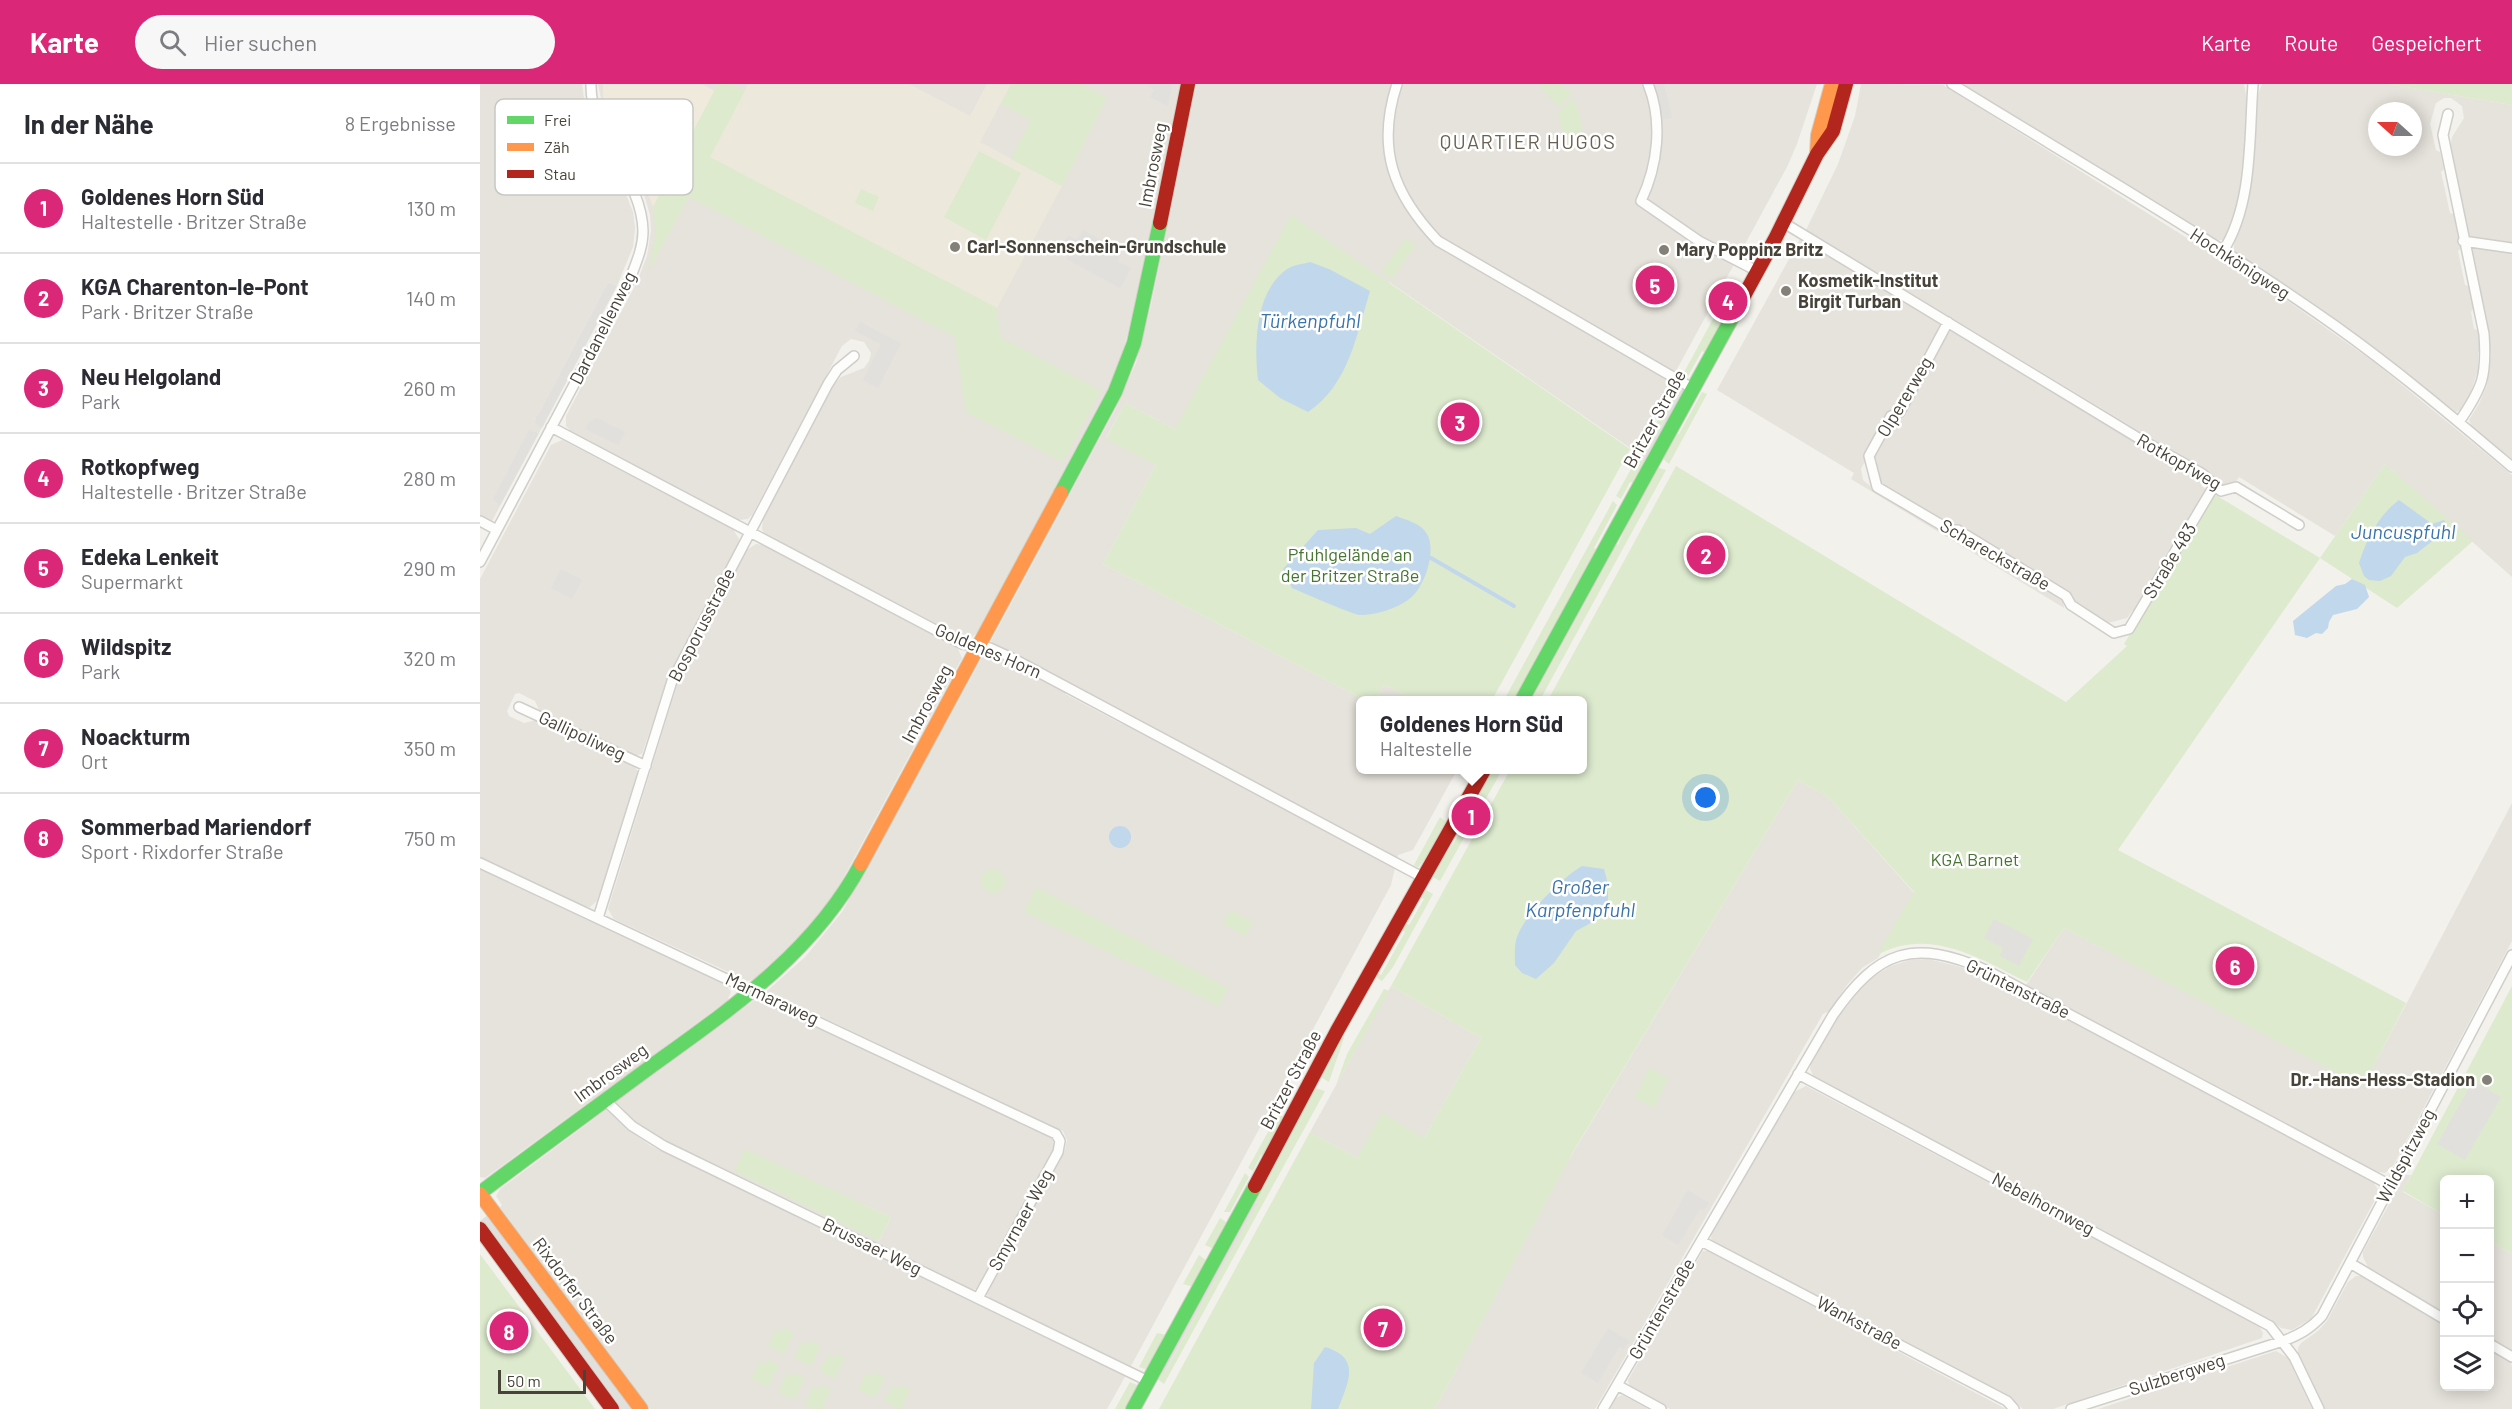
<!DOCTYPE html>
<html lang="de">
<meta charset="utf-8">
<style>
body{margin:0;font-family:Barlow,sans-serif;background:#f7f7f7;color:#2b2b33}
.controls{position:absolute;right:18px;bottom:18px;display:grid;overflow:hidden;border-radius:9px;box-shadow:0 3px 15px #0003}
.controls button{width:54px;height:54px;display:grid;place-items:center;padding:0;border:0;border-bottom:2px solid #e1e1e2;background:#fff;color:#2b2b33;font:30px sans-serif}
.compass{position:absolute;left:1888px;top:18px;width:54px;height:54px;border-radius:50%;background:#fff;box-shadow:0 3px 15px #0003;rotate:291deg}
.scale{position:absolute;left:18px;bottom:15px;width:88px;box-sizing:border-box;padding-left:6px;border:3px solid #474339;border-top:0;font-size:16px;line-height:21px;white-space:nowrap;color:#474339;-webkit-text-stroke:4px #fff;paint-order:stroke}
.you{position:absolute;left:1226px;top:714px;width:21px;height:21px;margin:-15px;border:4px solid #fff;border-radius:50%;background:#1a73e8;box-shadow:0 0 0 9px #1a73e833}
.badge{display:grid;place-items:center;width:39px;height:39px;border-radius:50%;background:#db2777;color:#fff;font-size:20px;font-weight:700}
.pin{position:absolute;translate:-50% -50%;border:3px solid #fff;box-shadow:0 2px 6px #0006}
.popup{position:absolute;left:876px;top:612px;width:231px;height:78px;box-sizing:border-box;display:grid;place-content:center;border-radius:9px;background:#fff;filter:drop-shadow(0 2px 4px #0005);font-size:20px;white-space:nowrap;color:#7c7c81}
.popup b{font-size:22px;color:#2b2b33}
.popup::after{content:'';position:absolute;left:50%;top:100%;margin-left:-12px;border:12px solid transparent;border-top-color:#fff}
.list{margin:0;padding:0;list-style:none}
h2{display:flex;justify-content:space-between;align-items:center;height:78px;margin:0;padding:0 24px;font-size:26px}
h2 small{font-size:20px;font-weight:400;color:#7c7c81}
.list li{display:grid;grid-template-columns:39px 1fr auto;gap:18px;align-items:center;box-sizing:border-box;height:90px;padding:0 24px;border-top:2px solid #e1e1e2}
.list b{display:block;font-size:22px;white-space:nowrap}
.list p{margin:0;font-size:20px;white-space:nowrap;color:#7c7c81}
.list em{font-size:20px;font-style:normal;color:#7c7c81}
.icon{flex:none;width:33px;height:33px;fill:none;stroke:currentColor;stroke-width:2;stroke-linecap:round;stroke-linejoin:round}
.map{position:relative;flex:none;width:2032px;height:1325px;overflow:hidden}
header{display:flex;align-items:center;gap:36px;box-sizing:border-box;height:84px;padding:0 30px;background:#db2777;color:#fff}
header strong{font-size:28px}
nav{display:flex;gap:33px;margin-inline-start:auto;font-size:21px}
.search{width:420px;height:54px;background:#f7f7f7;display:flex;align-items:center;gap:15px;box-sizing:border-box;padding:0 21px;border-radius:33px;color:#7c7c81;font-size:22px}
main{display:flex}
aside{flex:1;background:#fff}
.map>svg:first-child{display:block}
.residential{fill:#e5e3db;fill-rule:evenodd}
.commercial{fill:#f0eadd}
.education{fill:#ece9dc}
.green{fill:#ddeace}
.parking{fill:#e1e0dc}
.water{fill:#c1d7eb}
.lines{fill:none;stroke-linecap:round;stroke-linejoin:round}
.stream{stroke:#c1d7eb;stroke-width:4}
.street-casing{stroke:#d0ceca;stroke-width:12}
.fast-casing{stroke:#d0cec4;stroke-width:16}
.slow-casing{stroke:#d0cec4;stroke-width:16}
.jam-casing{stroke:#d0cec4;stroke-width:16}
.street{stroke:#fdfdfc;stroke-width:9}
.fast{stroke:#63d668;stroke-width:14}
.slow{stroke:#ff974d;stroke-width:14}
.jam{stroke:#b3261e;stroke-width:14}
.poi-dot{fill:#838078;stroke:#fff;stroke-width:2}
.labels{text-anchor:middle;stroke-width:5;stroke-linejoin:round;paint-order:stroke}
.street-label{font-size:18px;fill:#474339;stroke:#fff}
.poi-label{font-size:18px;font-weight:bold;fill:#474339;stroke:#fff;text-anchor:start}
.park-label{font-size:18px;fill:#457530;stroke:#fff}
.neighbourhood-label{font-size:20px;letter-spacing:1.5px;fill:#696151;stroke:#fff}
.water-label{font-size:20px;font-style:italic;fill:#3973ac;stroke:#fff}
.key{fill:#fff;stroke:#c8c7c4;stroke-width:1.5}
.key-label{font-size:16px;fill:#474339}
</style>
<header>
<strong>Karte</strong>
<div class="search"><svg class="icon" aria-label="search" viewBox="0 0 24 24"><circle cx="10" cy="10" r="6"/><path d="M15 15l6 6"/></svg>Hier suchen</div>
<nav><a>Karte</a><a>Route</a><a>Gespeichert</a></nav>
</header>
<main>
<aside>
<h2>In der Nähe<small>8 Ergebnisse</small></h2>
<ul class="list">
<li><span class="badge">1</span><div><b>Goldenes Horn Süd</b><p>Haltestelle · Britzer Straße</p></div><em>130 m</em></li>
<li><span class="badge">2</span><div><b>KGA Charenton-le-Pont</b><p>Park · Britzer Straße</p></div><em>140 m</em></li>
<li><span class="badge">3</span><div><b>Neu Helgoland</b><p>Park</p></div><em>260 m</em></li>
<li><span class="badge">4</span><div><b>Rotkopfweg</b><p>Haltestelle · Britzer Straße</p></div><em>280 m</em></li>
<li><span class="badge">5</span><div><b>Edeka Lenkeit</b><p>Supermarkt</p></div><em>290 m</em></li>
<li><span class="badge">6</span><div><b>Wildspitz</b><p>Park</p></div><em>320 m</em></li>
<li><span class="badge">7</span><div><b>Noackturm</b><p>Ort</p></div><em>350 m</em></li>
<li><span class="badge">8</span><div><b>Sommerbad Mariendorf</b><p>Sport · Rixdorfer Straße</p></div><em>750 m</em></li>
</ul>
</aside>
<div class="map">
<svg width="2032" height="1325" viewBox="0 0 2032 1325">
<rect width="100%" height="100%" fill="#f2f1ec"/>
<!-- residential -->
<path class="residential" d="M0,0H102L106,29L145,108L153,128L155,144L153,163L137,202L128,198L54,338L62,343L59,349L49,347L12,416L20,422L11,439L0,433Z
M118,0H700L658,211L640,278L626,310L589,380L497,549L492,553H482L287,451L282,446L283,435L354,301L361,293L384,284L389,277L391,269L384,258L371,255L362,262L272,431L268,435L258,436L91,347L86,342V332L157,198L167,172L171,147L170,131L163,107L125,34Z
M716,0H1337L1317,60L1307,83L1153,366L909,198L695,345L645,319L626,354L676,381L623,480L885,616H880V686H977L933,766L918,771L911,801L651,1282L512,1216L506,1210L585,1066L587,1056L583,1047L287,907L325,873L362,828L505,568L513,569L588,607L585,610L901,777L906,768L516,563L511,557L636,324L656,279L671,221Z
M1381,0L1463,1L1809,218L1894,278L2032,391V493L1905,380L1855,452L1759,393L1755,399L1742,401L1738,398L1737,394L1326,146L1358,80L1375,32Z
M1481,0H1764L1768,23L1764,84L1761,108L1751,146L1748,145L1743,156L1733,157Z
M1782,0H1908L2032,21V377L1992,343L1989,336L1999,320L2007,301L2011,272L1970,66L1972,53L1984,34L1982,22L1971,14H1964L1956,19L1950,40L1956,66L1960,68L1964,85L1961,88L1970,129L1974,130L1981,164L1978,167L1985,201L1989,202L1994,224L1991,228L1994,245L1999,247L2002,265L1998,268V281L2001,287L1997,289L1991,308L1993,312L1984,325L1976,328L1874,250L1754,169V161L1765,116L1774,21ZM1897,27H1933V63H1897Z
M1320,155L1460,240L1459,249L1419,323L1411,325L1384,376L1385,377L1381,385L1383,396L1395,406L1468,451L1474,450L1516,473L1518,477L1583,516L1584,524L1371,395L1374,389L1237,306Z
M1472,247L1717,395L1718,393L1724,397L1721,402L1726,405L1717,423L1693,464H1690L1679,481L1681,484L1655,527H1652L1647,534L1628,539L1595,519L1593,513L1472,439L1469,443L1402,401L1398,395L1395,382L1397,377L1394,372L1413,338L1420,336L1467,248Z
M82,356L253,445L259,455L258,462L188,594L162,670L154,672L60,628L55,617L39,609L35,610L27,627L29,632L44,639L56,636L153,682L157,686V691L118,816L110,823L103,822L0,774V495L71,361Z
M276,460L283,461L477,563L482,574L352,815L325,849L300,875L277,894L268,897L134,835L128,825L198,598L267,466Z
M904,601L937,616H895Z
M1318,696L1349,714L1434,809L1398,874L1382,884L1367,901L1349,927L1343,930L1115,1325H955L1085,1082Z
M2032,719V857L1913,1082L1905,1089L1895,1087L1546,901L1584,844L1883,1002Z
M0,784L244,898L251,908L247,917L5,1094L0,1093Z
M1448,875L1481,883L1535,907L1894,1099L1898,1106L1897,1112L1831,1235L1812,1246L1801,1244L1791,1236L1334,993L1330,985L1331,978L1359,932L1381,904L1394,892L1411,882L1430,876Z
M911,902L1001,954L944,1054L877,1074L830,1048Z
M277,914L570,1052L574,1059L573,1067L497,1205L492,1206L180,1055L159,1042L135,1019ZM265,1066L411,1133L399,1157Z
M1326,1002L1779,1242L1783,1249L1782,1254L1573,1325H1543L1532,1315L1234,1158L1231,1155L1232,1149L1314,1008Z
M127,1025L148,1046L171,1062L646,1291L627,1325H170L20,1123L22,1121L16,1112L20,1105Z
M1925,1091H1931L1923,1108L1964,1131V1231L1909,1199L1901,1191L1888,1183L1883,1173V1168Z
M2010,1157L2032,1170V1270L2010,1257Z
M1223,1167H1228L1526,1325H1190L1150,1303L1148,1296Z
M1876,1192H1883L1964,1238V1302H2010V1263L2030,1275L2032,1283V1325H1844L1818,1270V1264L1821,1259L1838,1247L1847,1237L1868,1198Z
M1796,1267L1808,1274L1832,1325H1618Z
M1142,1311L1144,1312L1168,1325H1130L1136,1314Z"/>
<!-- commercial -->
<path class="commercial" d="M123,0H222L235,7L173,123L164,99L127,26L123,13Z"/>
<!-- education -->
<path class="education" d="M268,0H429L490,32L507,0H531L500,58L582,102L517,224L229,73Z"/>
<!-- green -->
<path class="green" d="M238,0H251L265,7L230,73L517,224L520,253L621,307L583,378L486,328L475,253L209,113L168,188L176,150L173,123Z
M531,0H601L627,14L582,102L531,75L551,36L521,20Z
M1062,0H1081L1092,10L1079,23L1060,3Z
M1908,0H2032V21Z
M1093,14C1102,33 1103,43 1101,64L1087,68L1078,29Z
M499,67L541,89L506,156L464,133Z
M381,105L399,113L393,127L375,119Z
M811,131L1150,365L1012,616H937L904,601L895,616H885L623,480L676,381L626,355L645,319L695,345Z
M926,154L936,161L912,195L901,188Z
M1240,222L1245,225L1237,247L1226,269L1222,267L1207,294L1202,292Z
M1198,300L1202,304L1162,376L1165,379L1154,399L1150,398L1141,415L1136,412Z
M1222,308L1227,310L1189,380L1181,373L1195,349L1199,350Z
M1905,380L1993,457L1917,524L1840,474L1638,766L1926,919L1883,1003L1584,844L1547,898C1501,875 1449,842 1397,871L1434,808L1349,714L1318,696L1093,1068L955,1325H679L830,1048L877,1074L902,1029L944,1054L1001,954L911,902L1030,686H1102V616H1068L1196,382L1586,618L1647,562L1644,560L1734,410L1840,474Z
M1176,383L1186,386L1060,616H1048L1134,459L1138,461L1158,415Z
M1133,417L1137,421L1114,464L1118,466L1035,616H1024Z
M1009,686H1022L999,727L993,723Z
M960,733L965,737L964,748L938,784L934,781Z
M981,748L986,750L960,797L951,792Z
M501 797a12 12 0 1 1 24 0a12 12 0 1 1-24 0Z
M556,803L748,904L739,922L544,828Z
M944,805L953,810L913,883L902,897L896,893L898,889L901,891L925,848L922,846L925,839L929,841L944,815L940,813Z
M750,826L773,838L765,852L743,840Z
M2032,902V1170L2010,1157V1096H1964V1131L1923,1107Z
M904,905L909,907L856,1001L867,970Z
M863,953L864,954L849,998L841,993Z
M1169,984L1189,994L1174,1024L1154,1014Z
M835,1004L845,1007L684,1300L676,1294L681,1287L685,1288L776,1121L773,1118Z
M798,1030L803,1033L786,1072L781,1071L773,1087L768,1084Z
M265,1065L411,1133L399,1157L254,1087Z
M765,1089L769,1093L750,1128H744Z
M740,1134L749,1140L734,1165L725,1161Z
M0,1170L115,1325H0Z
M719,1171L727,1177L714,1203L703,1200Z
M304,1244L314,1249L304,1270L288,1262L296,1245L302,1248Z
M677,1249L687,1251L668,1286L659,1283Z
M331,1257L341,1262L331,1282L314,1274L322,1258L328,1261Z
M356,1270L365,1274L355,1295L340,1287L348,1271L355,1274Z
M288,1276L299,1281L288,1303L271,1295L280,1277L286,1280Z
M394,1288L405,1293L395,1314L378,1306L386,1289L392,1292Z
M315,1289L325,1294L315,1316L298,1308L306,1290L313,1292Z
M650,1298L659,1302L647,1325H635Z
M341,1301L351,1306L342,1325H334L325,1320L333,1302L339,1305Z
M421,1301L430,1306L421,1325H419L404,1318L412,1302L418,1305Z"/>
<!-- parking -->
<path class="parking" d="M669,0H692L688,22L670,13L674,6L668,2Z
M1174,0H1184L1192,34L1183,35Z
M159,24L210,52L180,110L170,104L164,95L168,87L158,82L166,65L138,50L149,28L156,31Z
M91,25L100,30L101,43L114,68L115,78L112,85L116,94L110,105L63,80Z
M603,146L642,167L637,177L651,184L640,204L586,175L591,166L582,161L588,151L597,156Z
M128,198L137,202L62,344L54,338Z
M380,238L421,259L398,304L383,296L401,260L375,247Z
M1202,304L1205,307L1165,379L1162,377Z
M117,334L145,348L138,361L105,345L109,338Z
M49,346L59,349L20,422L12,416Z
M81,485L102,496L92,515L71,504Z
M643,637L888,766L887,769L642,640Z
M1514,835L1553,855L1539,882L1520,872L1523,864L1504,854Z
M1993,997L2021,1013L1985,1076L1957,1060Z
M1208,1106L1229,1119L1224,1127L1220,1125L1198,1161L1182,1151Z
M773,1118L777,1120L684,1289L681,1287Z
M9,1130L153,1325H139L0,1137Z
M1128,1244L1149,1257L1144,1265L1139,1263L1118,1299L1101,1289Z"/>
<!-- water -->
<path class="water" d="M830,178L849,185L890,207C877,250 868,302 828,328L800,314L778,296C774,261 775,207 807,185C813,181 823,180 830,178Z
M1919,416L1952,440L1964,436L1969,444L1937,469L1925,473L1911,492L1900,497L1889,496L1884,492L1879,479C1887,454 1898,432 1919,416Z
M916,432C926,436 941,439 947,450C957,467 944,506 928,516C915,525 895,531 880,531C873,531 822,508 812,504L803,485L838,446L876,444L890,450Z
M1872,495L1885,501L1889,513L1877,525L1853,531L1849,538L1848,544L1842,550L1836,549L1827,554L1815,551L1813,537L1856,502L1865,500Z
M629 753a11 11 0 1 1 22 0a11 11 0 1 1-22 0Z
M1102,782L1124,785L1128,800V821L1120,834L1096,847L1074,879L1056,895L1042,889L1035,881C1035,873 1034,861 1037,853C1044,831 1082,794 1102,782Z
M845,1263C882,1274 868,1298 858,1325H831L834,1279Z"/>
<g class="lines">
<!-- stream -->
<path class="stream" d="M951,474L1034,522"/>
<defs>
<path id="street" d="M917,0C896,64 913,110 958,157L1212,304
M1168,0C1183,37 1178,81 1161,117L1219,157L1277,187
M1472,0C1600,79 1731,154 1854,241C1916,285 1974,334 2032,383
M1968,30L1963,51L2004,250C2007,292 2003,303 1979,338
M1304,139L1660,355L1721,389C1729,394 1733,401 1741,407L1756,403L1819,441
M1983,157L2032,164
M1743,167C1773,120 1769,54 1773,0
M1468,238L1420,328L1411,332L1389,372L1397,403L1470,446H1478L1586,512L1591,521L1634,549L1649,545L1734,402
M71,343L482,560L510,564L532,574L944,794
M0,437L17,446
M0,478L150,195C156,179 163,164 163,147C162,93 110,54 111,0
M39,623L166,682
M0,779L576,1050L580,1057L578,1068L498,1214
M118,834L192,597L348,300L357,286L374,272
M1318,990L1790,1242L1814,1273L1839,1325
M125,1016L152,1042L184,1062L668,1297
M1221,1157L1527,1317L1534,1325
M1870,1179L1964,1235
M2010,1260L2032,1273
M1137,1301L1181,1325
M1123,1325L1353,931C1398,866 1433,854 1506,886L1910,1101
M1591,1325L1803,1257C1819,1251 1830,1245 1842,1232L2032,871"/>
<path id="fast" d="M581,409L635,308L654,259L680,139
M1042,616L1253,232
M0,1109C57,1066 115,1024 173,981C252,924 334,868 381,780
M653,1325L775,1102"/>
<path id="slow" d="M1337,70L1338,51L1352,0
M381,780L581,409
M0,1110L161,1325"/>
<path id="jam" d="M680,139L708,0
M1253,232L1296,153L1337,70L1353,47L1366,0
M775,1102L857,947L1004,686
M0,1145L132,1325"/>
</defs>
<!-- street casing -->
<use href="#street" class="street-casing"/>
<!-- fast casing -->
<use href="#fast" class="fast-casing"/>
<!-- slow casing -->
<use href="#slow" class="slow-casing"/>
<!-- jam casing -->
<use href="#jam" class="jam-casing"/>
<!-- street -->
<use href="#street" class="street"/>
<!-- fast -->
<use href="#fast" class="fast"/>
<!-- slow -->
<use href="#slow" class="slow"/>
<!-- jam -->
<use href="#jam" class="jam"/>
</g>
<!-- markers -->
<g class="poi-dot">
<circle cx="475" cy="163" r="6"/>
<circle cx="1184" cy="166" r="6"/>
<circle cx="1306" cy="207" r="6"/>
<circle cx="2007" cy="996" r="6"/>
</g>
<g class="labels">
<!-- street labels -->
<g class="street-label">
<text transform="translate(673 81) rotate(-79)" y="6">Imbrosweg</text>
<text transform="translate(1760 180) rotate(33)" y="6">Hochkönigweg</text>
<text transform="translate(123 244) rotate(-63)" y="6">Dardanellenweg</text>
<text transform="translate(1425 313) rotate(-59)" y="6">Olpererweg</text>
<text transform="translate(1175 335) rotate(-61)" y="6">Britzer Straße</text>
<text transform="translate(1699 378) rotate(30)" y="6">Rotkopfweg</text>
<text transform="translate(1515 471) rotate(30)" y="6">Schareckstraße</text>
<text transform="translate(1690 477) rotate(-59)" y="6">Straße 483</text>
<text transform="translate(222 541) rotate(-63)" y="6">Bosporusstraße</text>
<text transform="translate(508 567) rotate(23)" y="6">Goldenes Horn</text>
<text transform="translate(447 620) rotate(-62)" y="6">Imbrosweg</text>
<text transform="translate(102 652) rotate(25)" y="6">Gallipoliweg</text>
<text transform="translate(1538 905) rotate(26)" y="6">Grüntenstraße</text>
<text transform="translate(292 915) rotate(25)" y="6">Marmaraweg</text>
<text transform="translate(131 989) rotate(-36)" y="6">Imbrosweg</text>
<text transform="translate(811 996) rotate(-62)" y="6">Britzer Straße</text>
<text transform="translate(1926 1072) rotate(-62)" y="6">Wildspitzweg</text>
<text transform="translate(1563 1120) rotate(28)" y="6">Nebelhornweg</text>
<text transform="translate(541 1136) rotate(-61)" y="6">Smyrnaer Weg</text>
<text transform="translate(392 1163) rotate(26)" y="6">Brussaer Weg</text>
<text transform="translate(95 1207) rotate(53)" y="6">Rixdorfer Straße</text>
<text transform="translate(1182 1225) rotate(-60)" y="6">Grüntenstraße</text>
<text transform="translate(1379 1239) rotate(28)" y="6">Wankstraße</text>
<text transform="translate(1697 1291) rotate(-18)" y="6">Sulzbergweg</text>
</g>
<!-- poi labels -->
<g class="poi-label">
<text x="487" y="169">Carl-Sonnenschein-Grundschule</text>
<text x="1196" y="172">Mary Poppinz Britz</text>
<text x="1318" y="203">Kosmetik-Institut<tspan x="1318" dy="21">Birgit Turban</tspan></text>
<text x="1995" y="1002" text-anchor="end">Dr.-Hans-Hess-Stadion</text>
</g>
<!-- park labels -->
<g class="park-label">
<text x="870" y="477">Pfuhlgelände an<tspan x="870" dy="21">der Britzer Straße</tspan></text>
<text x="1495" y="782">KGA Barnet</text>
</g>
<!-- neighbourhood labels -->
<g class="neighbourhood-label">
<text x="1048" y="65">QUARTIER HUGOS</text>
</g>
<!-- water labels -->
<g class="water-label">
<text x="830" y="244">Türkenpfuhl</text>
<text x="1923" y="455">Juncuspfuhl</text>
<text x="1100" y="810">Großer<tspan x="1100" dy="23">Karpfenpfuhl</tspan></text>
</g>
</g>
<!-- legend -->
<rect x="15" y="15" width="198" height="96" rx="9" class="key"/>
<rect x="27" y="32" width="27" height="8" fill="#63d668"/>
<rect x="27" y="59" width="27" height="8" fill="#ff974d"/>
<rect x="27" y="86" width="27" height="8" fill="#b3261e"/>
<g class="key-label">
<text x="64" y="42">Frei</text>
<text x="64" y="69">Zäh</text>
<text x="64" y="96">Stau</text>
</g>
</svg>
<div class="controls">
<button>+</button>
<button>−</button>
<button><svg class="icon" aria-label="locate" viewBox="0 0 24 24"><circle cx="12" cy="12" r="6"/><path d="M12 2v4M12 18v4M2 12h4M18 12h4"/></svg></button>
<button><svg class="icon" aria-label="layers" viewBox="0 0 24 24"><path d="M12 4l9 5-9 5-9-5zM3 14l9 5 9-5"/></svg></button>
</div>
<svg class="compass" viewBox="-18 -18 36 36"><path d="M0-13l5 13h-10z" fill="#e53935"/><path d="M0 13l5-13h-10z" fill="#7c7c81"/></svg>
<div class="scale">50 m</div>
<div class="you"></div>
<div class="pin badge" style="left:991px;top:732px">1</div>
<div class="popup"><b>Goldenes Horn Süd</b>Haltestelle</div>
<div class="pin badge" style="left:1226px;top:471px">2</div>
<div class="pin badge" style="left:980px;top:338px">3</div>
<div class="pin badge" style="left:1248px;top:217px">4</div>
<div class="pin badge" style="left:1175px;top:201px">5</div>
<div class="pin badge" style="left:1755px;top:882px">6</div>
<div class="pin badge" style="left:903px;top:1244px">7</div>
<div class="pin badge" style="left:29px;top:1247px">8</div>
</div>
</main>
